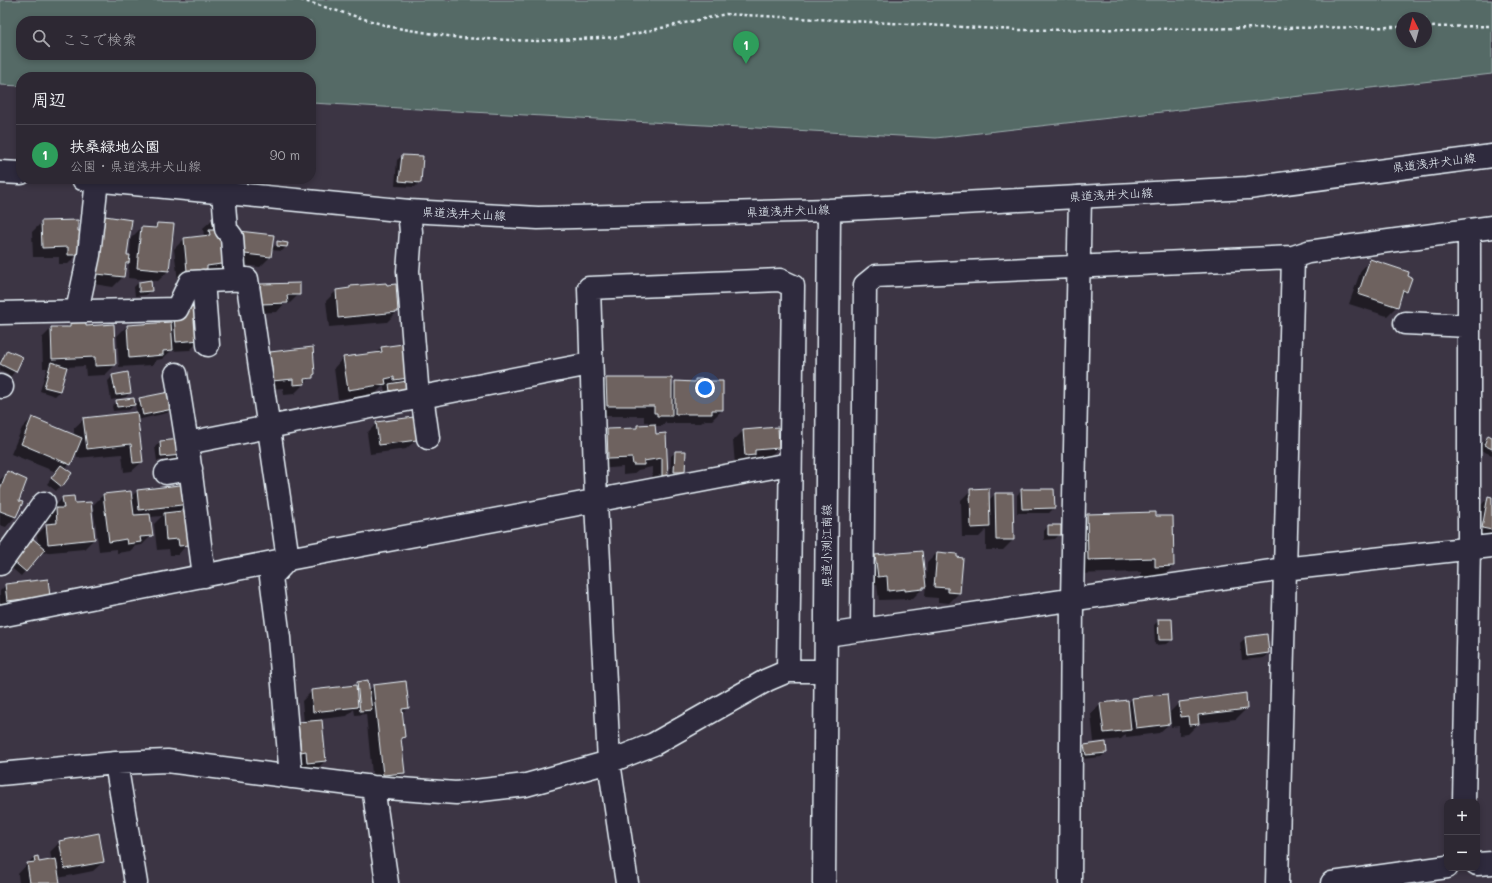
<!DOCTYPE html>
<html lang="ja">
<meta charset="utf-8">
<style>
body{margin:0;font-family:Mali,"Klee One",sans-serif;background:#35303b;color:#f1f3f6}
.controls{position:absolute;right:12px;bottom:12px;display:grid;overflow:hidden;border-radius:8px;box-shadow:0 2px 6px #0003}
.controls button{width:36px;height:36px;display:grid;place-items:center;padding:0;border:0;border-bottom:1px solid #48444e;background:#2d2833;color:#f1f3f6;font:20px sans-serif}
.compass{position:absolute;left:1396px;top:12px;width:36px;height:36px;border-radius:50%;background:#2d2833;box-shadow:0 2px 6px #0003;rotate:354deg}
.you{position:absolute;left:705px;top:388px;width:14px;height:14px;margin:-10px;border:3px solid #fff;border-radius:50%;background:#1a73e8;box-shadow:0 0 0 6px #1a73e833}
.badge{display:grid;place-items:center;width:26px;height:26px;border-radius:50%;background:#8c9099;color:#fff;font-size:13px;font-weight:700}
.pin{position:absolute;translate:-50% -33px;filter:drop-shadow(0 1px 2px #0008)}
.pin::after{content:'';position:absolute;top:21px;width:14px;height:12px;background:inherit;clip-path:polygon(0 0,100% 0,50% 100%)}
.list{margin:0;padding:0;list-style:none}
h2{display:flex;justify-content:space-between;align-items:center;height:52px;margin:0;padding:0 16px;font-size:17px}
h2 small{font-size:13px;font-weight:400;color:#a7a6ac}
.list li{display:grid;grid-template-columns:26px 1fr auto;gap:12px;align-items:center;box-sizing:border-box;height:60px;padding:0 16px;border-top:1px solid #48444e}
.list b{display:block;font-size:15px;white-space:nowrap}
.list p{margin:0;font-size:13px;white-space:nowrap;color:#a7a6ac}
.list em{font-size:13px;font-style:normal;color:#a7a6ac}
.icon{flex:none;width:22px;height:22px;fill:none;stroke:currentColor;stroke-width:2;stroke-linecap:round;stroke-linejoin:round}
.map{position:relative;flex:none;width:1492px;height:883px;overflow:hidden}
.search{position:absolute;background:#2d2833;box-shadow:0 2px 6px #0003;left:16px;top:16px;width:300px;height:44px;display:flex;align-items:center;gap:10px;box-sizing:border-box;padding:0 14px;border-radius:16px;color:#a7a6ac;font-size:15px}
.panel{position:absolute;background:#2d2833;box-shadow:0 2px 6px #0003;left:16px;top:72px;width:300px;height:112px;border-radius:16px}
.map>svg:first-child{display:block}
.green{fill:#556b66;stroke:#9eaeaf;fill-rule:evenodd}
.shadow{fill:#0007}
.building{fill:#6e625e;stroke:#e8f1f8}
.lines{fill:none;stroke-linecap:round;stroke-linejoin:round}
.minor-casing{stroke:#e8f1f8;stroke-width:25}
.major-casing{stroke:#e8f1f8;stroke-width:25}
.path{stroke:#e8f1f8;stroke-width:2.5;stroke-dasharray:3 3;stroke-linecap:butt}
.minor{stroke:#2f2a3d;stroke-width:22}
.major{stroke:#2f2a3d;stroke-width:22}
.labels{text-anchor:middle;stroke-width:3.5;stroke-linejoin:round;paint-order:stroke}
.street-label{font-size:12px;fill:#e8f1f8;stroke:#2f2a3d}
</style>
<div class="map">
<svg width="1492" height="883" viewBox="0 0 1492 883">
<rect width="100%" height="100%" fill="#3c3544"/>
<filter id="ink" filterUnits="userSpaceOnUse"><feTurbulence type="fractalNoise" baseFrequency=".025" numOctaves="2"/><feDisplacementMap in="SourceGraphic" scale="8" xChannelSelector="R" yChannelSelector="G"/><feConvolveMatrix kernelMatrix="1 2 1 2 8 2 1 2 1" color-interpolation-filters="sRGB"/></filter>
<g filter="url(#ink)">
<!-- green -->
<path class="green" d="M0,0H1492V74L936,138L311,103V77H21V86L0,85ZM1402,18H1426V42H1402ZM21,21H311V55H21Z"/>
<!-- shadow -->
<path class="shadow" d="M402,156L420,182L415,187L395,186L397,160Z
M105,217L126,256H130L131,238L141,228L152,229L157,224L168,271L158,281L128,278L129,262L125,266L123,277L113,287L87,283L95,227Z
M213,219L219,241L271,249L278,243L286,247L282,251L271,250L270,257L260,267L227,263L228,270L197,279L178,281L174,249L184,239L204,237L203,228Z
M42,222L77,232L81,239L78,243V254L68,264H59V257H33L32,232Z
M1371,260L1406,291L1400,298L1397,306L1387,316L1349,304L1361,270Z
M139,282L151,291L146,295L135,296L134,287Z
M385,284L397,312L387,322L329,327L326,301L336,291L347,290L350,287Z
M261,285L299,294L289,304H284L277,312L251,313V295Z
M186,308L200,340L190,350L171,351L162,359L157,360L152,365L119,367L117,336L127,326L167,324Z
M70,324L85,327L115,365L105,375L86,376L85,366L66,367L60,391L55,396L40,391L47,368H43L42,338L52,328H66Z
M381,348L407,378L402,383L407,388L386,395L384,387H382L375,394L338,399L334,368L343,358L376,353Z
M7,351L15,371L11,376L0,371V360Z
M270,353L314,374L294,394L284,395L283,388L263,390L260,363Z
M113,376L130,392L126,397L111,400L108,381Z
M607,379L671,387L676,382L693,383L696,380L722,410L712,420H705L701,423H666V421L662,426H654L655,435L665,434L667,475L657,485H653L652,467L638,470L633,474L623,475V467L598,469L597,440L607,430L634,429L637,426H648V422H644V416H597V389Z
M140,399L172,408L167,413L137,420L142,462L132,471L124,472L122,454L77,458L76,450L70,464L65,469L71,474L56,491L47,484L56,472L11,454L22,428L32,418L74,435V428L84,419L137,413L135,404Z
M117,401L134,405L129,410L113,411L112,406Z
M377,423L416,440L406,449L370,454L367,433Z
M743,431L778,448L768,458L750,459L744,465H735L733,441Z
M1488,436L1492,438V455L1480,450L1483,441Z
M160,442L181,455L177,459L157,461L155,447Z
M676,452L684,472L679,477L670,476L671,456Z
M7,473L17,501L21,503L15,517L6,527L0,525V480Z
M971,490L988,501L995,494L1013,540L1003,550H986V530L979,537H962L961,500Z
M1022,490L1054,508L1049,513H1017V495Z
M137,491L189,504L181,512L193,537L178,555H170L169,549L157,550L154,524L162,516L150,517L152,535L142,545L135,546L130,551L117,553V549L99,551L93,505L103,495L130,492L131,497Z
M1489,497L1492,498V542L1473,538L1479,507Z
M63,498L74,504L94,539L84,549L40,553L21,576L8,565L38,544L37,535L47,525L46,519L53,512V508Z
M1087,515L1173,566L1158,581H1141V572L1074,574L1073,529Z
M1048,526L1060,534L1055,539L1044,540V531Z
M937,553L959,593L949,603L938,602V598L925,597L927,563Z
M876,556L925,586L912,599L879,600L877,585L868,586L866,566Z
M6,585L49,595L0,610V591Z
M1159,620L1172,640L1167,644L1155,645L1154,625Z
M1245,638L1268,653L1264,658L1242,660L1240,643Z
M367,682L368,691L374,686L408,708L402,713L404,737L400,741L404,772L394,782L373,784L366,714L355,715L354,709L347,716L321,719L325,761L315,771L298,773L288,733L298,723H304L302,701L312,691L353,687L357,683Z
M1132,699L1169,724L1159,733L1126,737V734L1121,739L1094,742L1091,714L1101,704L1128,703Z
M1180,702L1246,709L1236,719L1199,723L1188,734L1179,735V726L1171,727L1170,712Z
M1085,746L1106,753L1101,757L1081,759L1080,751Z
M60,842L103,862L93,871L58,878L59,883H19L18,874L34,857L38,863L52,861L50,852Z"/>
<!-- building -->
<path class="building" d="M402,155L423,156L421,183L399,181Z
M105,216L132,220L127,255H130L129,263H126L124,277L97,274Z
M218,217L220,240L226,239L229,270L222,271L221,264L207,266V269L187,271L184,238L210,235L209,230H214L212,218Z
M78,220V231H82V240H78L79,255H68V247L42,248L41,221Z
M157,223L174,224L169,271L137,268L141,227L156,228Z
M239,231L274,235L271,257L236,253Z
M277,241L288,243L287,247L277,246Z
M1370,259L1409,272L1408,276L1412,278L1407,292L1403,290L1398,307L1358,294Z
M151,280L152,291L139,292V282Z
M300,283V295H287L288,303L261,304L260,284Z
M386,283L387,285L396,284L398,312L338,318L336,290L350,288V286Z
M198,306L201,340L176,342L174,316L187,315L186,307Z
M86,322V326L114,324L116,365L95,366V357L52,359L51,327H70V323Z
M171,322L173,350L163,351V355L129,358L127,325Z
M403,344L408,378L394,380V377L385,379L386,384L348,390L343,357L382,352L381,347Z
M313,347L315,374L313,375V378L304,379L305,384L293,385V379L272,381L270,352Z
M7,350L23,357L16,372L0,364Z
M51,362L67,367L60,391L44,387Z
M128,372L131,393L116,395L112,375Z
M606,378H672V416H657V413H654V406H607Z
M695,379H706V381H723V410H712V414H675V381L695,382Z
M407,381L408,389L390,391L389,384Z
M169,392L173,409L143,415L139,398Z
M134,398L135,405L117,407L116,400Z
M137,412L143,462L133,463L131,444L87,449L83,418Z
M32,417L82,438L71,465L21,444Z
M414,417L417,440L379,445L376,422Z
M655,424L656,434L666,433L668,476H662V458L644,461V465H633L632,458L608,459L607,429L637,428V425Z
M778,427L779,448L755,450V455L745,456L743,430Z
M1488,435L1492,437V449L1484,445Z
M181,439L182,455L161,457L160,441Z
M675,451H686L685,472H674Z
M61,465L72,473L62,487L51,478Z
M7,471L27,480L19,501L23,502L16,517L0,511V489Z
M188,484L190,504L139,510L137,490Z
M989,488L990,527L971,528L970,489Z
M1021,489H1054L1055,508L1022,509Z
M131,491L134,515L150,514L153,536L140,537L141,542L127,544L126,539L109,542L103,494Z
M995,493H1013L1014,540H996Z
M74,496L75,503L91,502L95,539L48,544L46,524L57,523L56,508H64L62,497Z
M1488,496L1492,497V530L1482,528Z
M191,510L194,537L188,538L189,545L179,546L178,539L166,540L164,513Z
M1156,512V516H1173L1174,566L1155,567V558L1088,560L1087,514Z
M1048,525H1061V535H1048Z
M31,537L45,549L26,572L12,560Z
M922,551L926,587H923V589L905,591V589L888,591L887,576L878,577L875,555Z
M937,552L957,554V557L963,558L960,593L948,592V588L934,587Z
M48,579L50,596L7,601L5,584Z
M1158,619H1172L1173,640H1159Z
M1267,634L1269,653L1247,656L1245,637Z
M368,680L372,710L360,711L357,682Z
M406,681L409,708L402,709L405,737L401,738L405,773L383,775L373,685Z
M356,685L358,707L313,712L311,690Z
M1246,693L1247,709L1198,715L1199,724L1189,725L1188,716L1181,717L1179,702Z
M1167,694L1170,724L1136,728L1132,698Z
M1128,700L1131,730L1104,733L1100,703Z
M322,720L326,761L307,763L306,751L301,752L298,722Z
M1106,742L1107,753L1086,755L1084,745Z
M99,833L104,862L65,869L59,841Z
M38,856L39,862L56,859L60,883H30L27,863L35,862L34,857Z"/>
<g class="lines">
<defs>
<path id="minor" d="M223,192L226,229L232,237L235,279
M409,211L411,232L408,271L418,397
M203,281L208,345
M77,311L89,255L97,180
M0,313L177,309L190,282L247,279L288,559L271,577L279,638L291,777
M1405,323L1469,326
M176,374L187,443L204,576
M0,386L2,387
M422,396L428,438
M187,443L590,364
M166,473L191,469
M0,564L44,503
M0,616L288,559L789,464
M862,630L865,285L876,276L1293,257L1308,252L1492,227
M827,635L1284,569L1492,546
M116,763L136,883
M0,774L116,763L167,761L373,787L456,793L526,785L609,762L654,744L767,680L788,671H825
M373,787L387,883
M1464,802L1469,547V230
M1477,864L1492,863
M627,883L609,762L596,502L589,288L780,280L793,286L788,671
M1070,883L1072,600L1080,197
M1277,883L1293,257
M1332,883L1447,867"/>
<path id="major" d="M0,172L21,173
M83,179L409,211L538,218L829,210L1248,188L1492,156
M824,883L829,210"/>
</defs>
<!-- minor casing -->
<use href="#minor" class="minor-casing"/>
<!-- major casing -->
<use href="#major" class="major-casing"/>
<!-- path -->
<path class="path" d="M301,0L391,27L460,38L537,41L620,37L726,14L1017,30L1402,27
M1426,27L1492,26"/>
<!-- minor -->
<use href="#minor" class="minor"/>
<!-- major -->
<use href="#major" class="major"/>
</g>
</g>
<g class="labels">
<!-- street labels -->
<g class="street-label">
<text transform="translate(1434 163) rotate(-7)" y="4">県道浅井犬山線</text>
<text transform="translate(1111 195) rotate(-3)" y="4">県道浅井犬山線</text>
<text transform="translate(788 211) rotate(-2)" y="4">県道浅井犬山線</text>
<text transform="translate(464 214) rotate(3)" y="4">県道浅井犬山線</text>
<text transform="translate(827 546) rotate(-90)" y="4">県道小渕江南線</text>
</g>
</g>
</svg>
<div class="controls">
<button>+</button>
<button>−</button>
</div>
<svg class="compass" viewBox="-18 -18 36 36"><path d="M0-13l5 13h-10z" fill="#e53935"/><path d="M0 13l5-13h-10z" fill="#a7a6ac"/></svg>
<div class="you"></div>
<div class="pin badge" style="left:746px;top:64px;background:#2e9e5b">1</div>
<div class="search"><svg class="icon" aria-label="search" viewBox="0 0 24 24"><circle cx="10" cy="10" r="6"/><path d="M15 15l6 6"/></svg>ここで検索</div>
<section class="panel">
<h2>周辺<small></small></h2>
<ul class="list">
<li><span class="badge" style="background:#2e9e5b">1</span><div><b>扶桑緑地公園</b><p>公園 · 県道浅井犬山線</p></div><em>90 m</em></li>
</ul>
</section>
</div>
